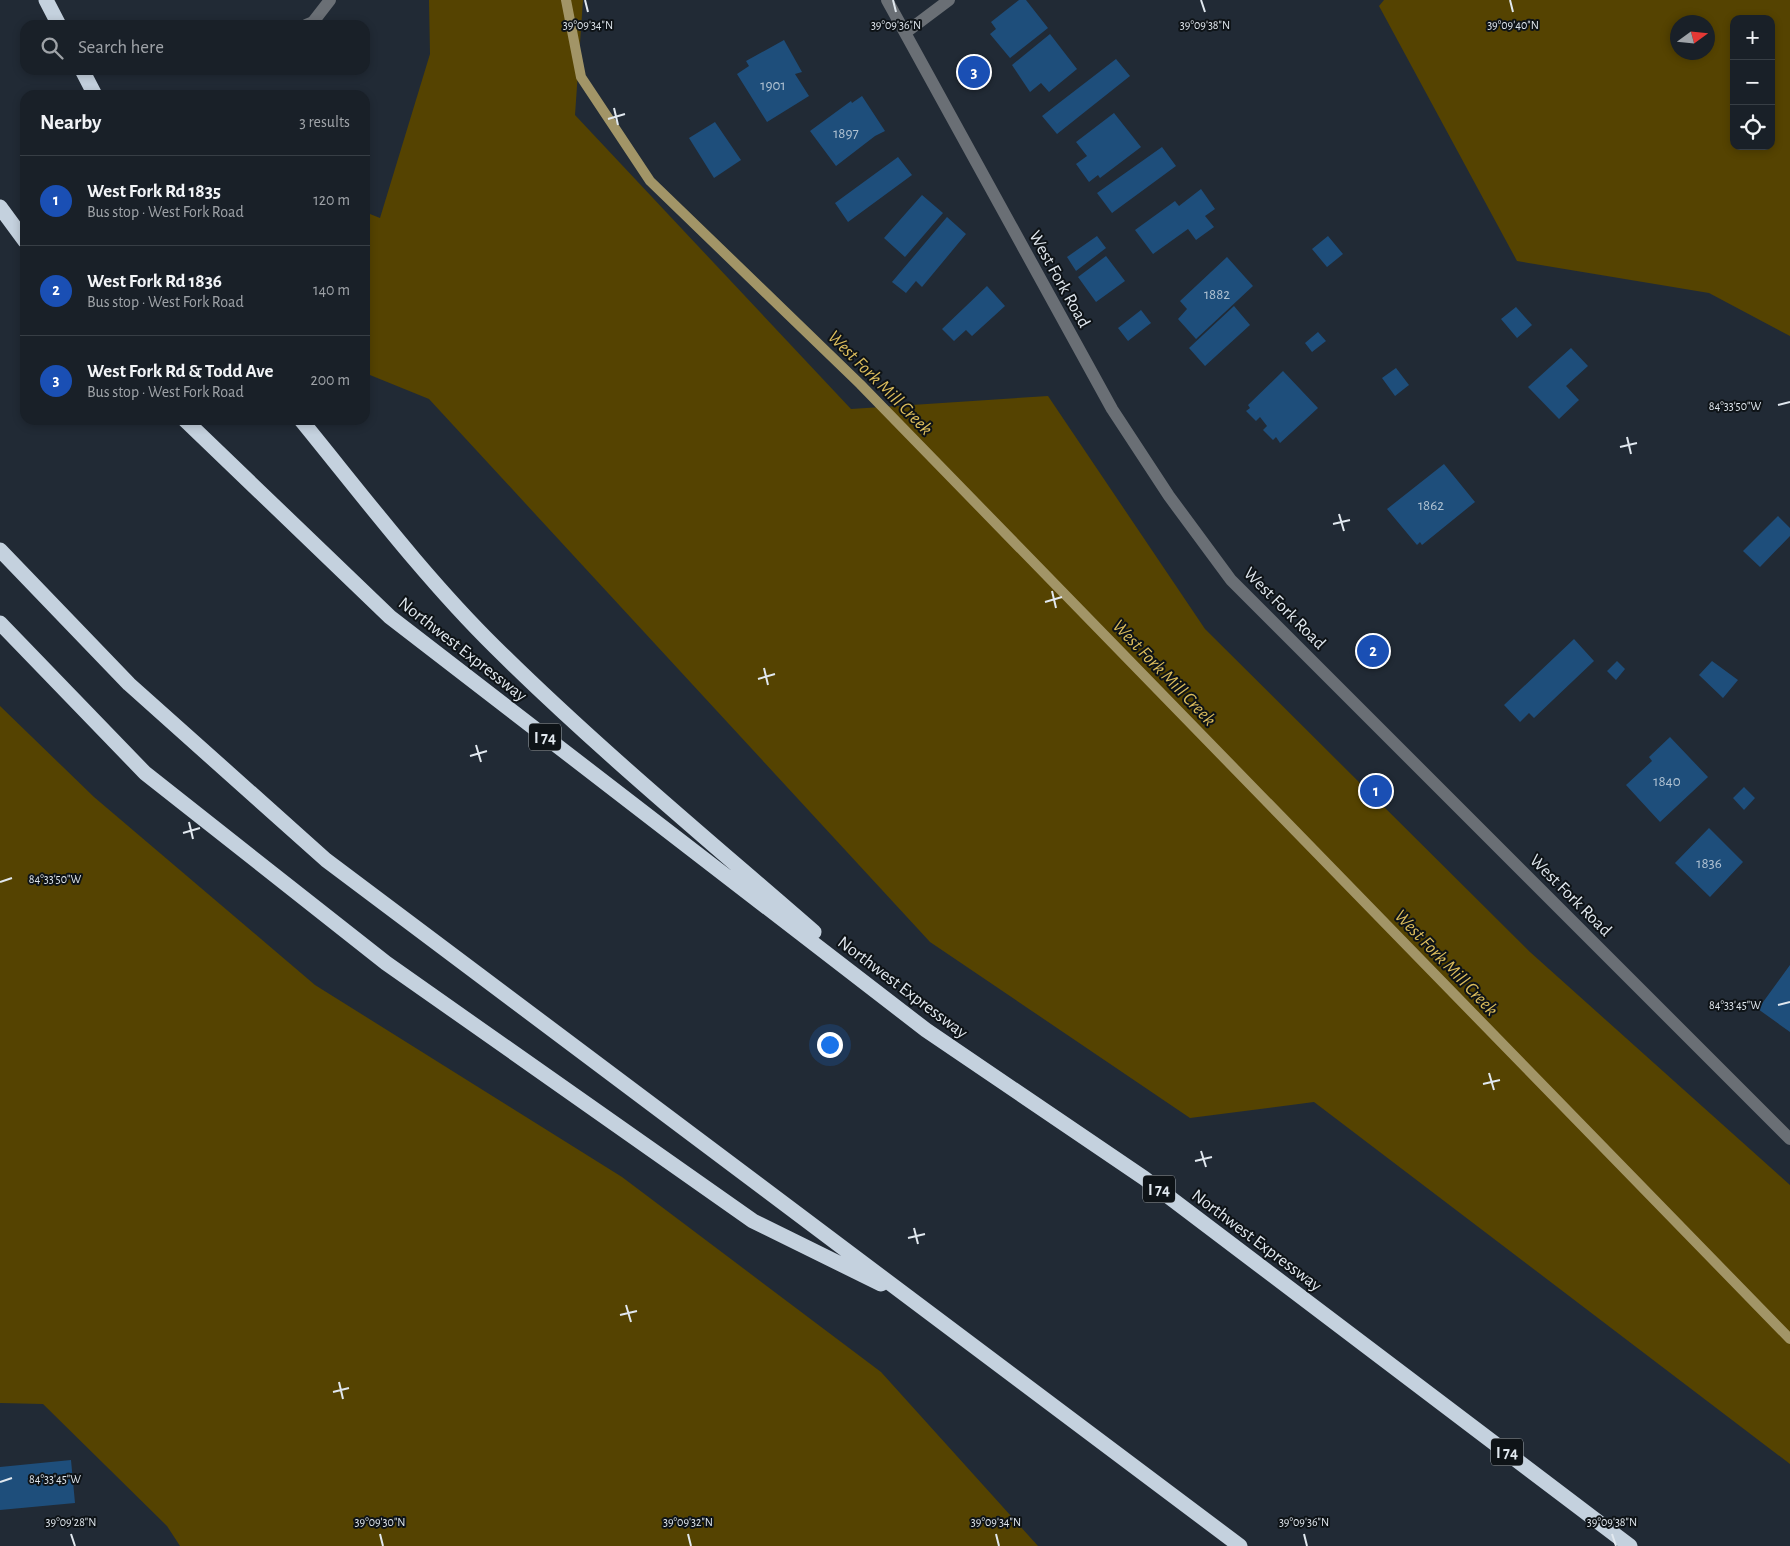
<!DOCTYPE html>
<meta charset="utf-8">
<style>
body{margin:0;font-family:"Alegreya Sans",sans-serif;background:#222830;color:#f1f3f6}
.controls{position:absolute;right:15px;top:15px;display:grid;overflow:hidden;border-radius:10px;box-shadow:0 2px 8px #0003}
.controls button{width:45px;height:45px;display:grid;place-items:center;padding:0;border:0;border-bottom:1px solid #373e45;background:#192028;color:#f1f3f6;font:25px sans-serif}
.compass{position:absolute;left:1670px;top:15px;width:45px;height:45px;border-radius:50%;background:#192028;box-shadow:0 2px 8px #0003;rotate:75deg}
.you{position:absolute;left:829px;top:1044px;width:18px;height:18px;margin:-12px;border:4px solid #fff;border-radius:50%;background:#1a73e8;box-shadow:0 0 0 8px #1a73e833}
.badge{display:grid;place-items:center;width:32px;height:32px;border-radius:50%;background:#d9b334;color:#fff;font-size:16px;font-weight:700}
.pin{position:absolute;translate:-50% -50%;border:2px solid #fff;box-shadow:0 1px 5px #0006}
.list{margin:0;padding:0;list-style:none}
h2{display:flex;justify-content:space-between;align-items:center;height:65px;margin:0;padding:0 20px;font-size:21px}
h2 small{font-size:16px;font-weight:400;color:#9fa3a8}
.list li{display:grid;grid-template-columns:32px 1fr auto;gap:15px;align-items:center;box-sizing:border-box;height:90px;padding:0 20px;border-top:1px solid #373e45}
.list b{display:block;font-size:19px;white-space:nowrap}
.list p{margin:0;font-size:16px;white-space:nowrap;color:#9fa3a8}
.list em{font-size:16px;font-style:normal;color:#9fa3a8}
.icon{flex:none;width:28px;height:28px;fill:none;stroke:currentColor;stroke-width:2;stroke-linecap:round;stroke-linejoin:round}
.map{position:relative;flex:none;width:1790px;height:1546px;overflow:hidden}
.search{position:absolute;background:#192028;box-shadow:0 2px 8px #0003;left:20px;top:20px;width:350px;height:55px;display:flex;align-items:center;gap:12px;box-sizing:border-box;padding:0 18px;border-radius:15px;color:#9fa3a8;font-size:19px}
.panel{position:absolute;background:#192028;box-shadow:0 2px 8px #0003;left:20px;top:90px;width:350px;height:335px;border-radius:15px}
.map>svg:first-child{display:block}
.green{fill:#554301;fill-rule:evenodd}
.lines{fill:none;stroke-linecap:round;stroke-linejoin:round}
.stream{stroke:#a29567;stroke-width:10}
.building{fill:#1e4e7b}
.minor{stroke:#6a6f75;stroke-width:12}
.highway{stroke:#c4d1de;stroke-width:15}
.ticks{fill:none;stroke:#e1e8ef;stroke-width:2}
.labels{text-anchor:middle;stroke-width:4;stroke-linejoin:round;paint-order:stroke}
.number-label{font-size:15px;fill:#b0c2d2}
.shield{fill:#0e1317;stroke:#a2a8ae;stroke-width:1}
.shield-label{font-size:16px;font-weight:bold;fill:#e1e8ef}
.street-label{font-size:18px;fill:#e1e8ef;stroke:#0e1317}
.water-label{font-size:19px;font-style:italic;fill:#dcbd5c;stroke:#0e1317}
.ticks-label{font-size:12px;text-anchor:middle;fill:#e1e8ef;stroke:#0e1317;stroke-width:4;stroke-linejoin:round;paint-order:stroke}
</style>
<div class="map">
<svg width="1790" height="1546" viewBox="0 0 1790 1546">
<rect width="100%" height="100%" fill="#212a35"/>
<!-- green -->
<path class="green" d="M429,0H583L575,115L851,409L1048,396L1205,629L1530,952L1790,1185V1464L1314,1102L1190,1118L930,942L429,399L365,373V212L380,218L430,54Z
M1384,0H1790V336L1709,293L1517,261L1379,6ZM1734,19H1771V146H1734ZM1678,22H1708V52H1678Z
M0,706L94,797L315,985L622,1177L881,1372L1038,1546H180L167,1526L43,1404L0,1403Z"/>
<g class="lines">
<!-- stream -->
<path class="stream" d="M566,0L581,77L650,181L860,384L1790,1339"/>
</g>
<!-- building -->
<path class="building" d="M1019,0H1026L1048,28L1010,58L990,34L996,29L991,22Z
M1050,34L1077,69L1049,92L1041,83L1030,92L1012,65Z
M784,40L802,72L795,74L809,96L767,122L737,74L749,66L746,61Z
M1116,59L1130,76L1057,134L1042,116Z
M862,96L885,131L875,136L836,166L810,131L851,101L852,103Z
M1114,113L1141,147L1100,178L1098,175L1089,182L1076,164L1087,156L1076,142Z
M715,122L741,160L714,178L689,138Z
M1162,147L1176,166L1112,213L1097,193Z
M898,157L912,175L848,222L835,203Z
M1201,189L1215,209L1205,216L1214,227L1196,240L1188,229L1153,254L1135,230L1175,201L1179,206Z
M922,195L943,213L905,257L884,238Z
M947,217L966,234L922,287L916,281L906,293L892,282Z
M1097,236L1106,248L1076,271L1067,257Z
M1328,236L1343,254L1327,267L1312,249Z
M1106,256L1125,281L1096,302L1078,277Z
M1227,257L1253,286L1196,339L1178,319L1187,309L1180,301Z
M987,286L1005,306L972,336L966,330L954,341L942,329Z
M1234,306L1250,325L1205,366L1189,348Z
M1516,307L1532,325L1517,338L1501,319Z
M1141,310L1151,323L1128,341L1118,328Z
M1318,332L1326,341L1312,352L1305,343Z
M1571,348L1588,366L1566,386L1579,400L1559,419L1528,387Z
M1396,368L1409,385L1395,396L1382,378Z
M1283,371L1318,408L1280,443L1276,437L1273,440L1263,430L1267,426L1260,417L1256,421L1246,411L1250,408L1248,405Z
M1444,464L1475,502L1422,545L1420,542L1417,545L1387,509Z
M1778,516L1790,528V536L1760,567L1743,551Z
M1574,639L1594,661L1534,718L1529,713L1520,722L1504,705Z
M1617,661L1625,669L1616,680L1607,671Z
M1712,661L1738,680L1723,698L1699,675Z
M1670,737L1708,777L1660,822L1626,785L1652,761L1649,757Z
M1744,787L1755,798L1744,810L1733,798Z
M1709,828L1743,862L1710,897L1675,863Z
M1790,965V1032L1758,1009Z
M71,1460L75,1503L0,1510V1467Z"/>
<g class="lines">
<!-- minor -->
<path class="minor" d="M887,0L1112,409L1169,496L1231,580L1790,1139
M306,25L313,22L330,0
M905,33L949,0"/>
<!-- highway -->
<path class="highway" d="M46,0L59,25
M82,70L95,95
M0,207L25,241
M185,420L390,617L926,1030L1144,1178L1630,1546
M301,420C363,496 425,578 495,647C596,747 706,838 814,932
M0,550L129,684L326,860L1240,1546
M0,623L145,773L386,963L753,1221L881,1284"/>
</g>
<!-- ticks -->
<path class="ticks" d="M585,0L588,12M893,0L896,12M1201,0L1205,12M1510,0L1513,12M614,108L618,125M608,119L625,114M1778,405L1790,402M1627,437L1631,454M1620,447L1637,443M1339,514L1344,531M1333,524L1350,520M1052,591L1056,608M1045,602L1062,597M764,668L768,685M758,679L775,674M476,745L481,762M470,756L487,751M189,822L193,839M183,833L200,828M0,882L12,878M1778,1005L1790,1002M1489,1073L1494,1090M1483,1084L1500,1080M1201,1151L1206,1167M1195,1161L1212,1157M914,1228L918,1244M908,1238L925,1234M626,1305L631,1322M620,1315L637,1311M339,1382L343,1399M333,1392L349,1388M0,1482L12,1478M71,1534L75,1546M380,1534L383,1546M688,1534L691,1546M996,1534L999,1546M1304,1534L1307,1546M1612,1534L1616,1546"/>
<g class="labels">
<!-- number labels -->
<g class="number-label">
<text x="773" y="90">1901</text>
<text x="846" y="138">1897</text>
<text x="1217" y="299">1882</text>
<text x="1431" y="510">1862</text>
<text x="1667" y="786">1840</text>
<text x="1709" y="868">1836</text>
</g>
<!-- shield labels -->
<g class="shield">
<rect x="529" y="723.5" width="32" height="27" rx="4"/>
<rect x="1143" y="1175.5" width="32" height="27" rx="4"/>
<rect x="1491" y="1438.5" width="32" height="27" rx="4"/>
</g>
<g class="shield-label">
<text x="545" y="743">I 74</text>
<text x="1159" y="1195">I 74</text>
<text x="1507" y="1458">I 74</text>
</g>
<!-- street labels -->
<g class="street-label">
<text transform="translate(1060 279) rotate(61)" y="6">West Fork Road</text>
<text transform="translate(1285 608) rotate(45)" y="6">West Fork Road</text>
<text transform="translate(463 649) rotate(38)" y="6">Northwest Expressway</text>
<text transform="translate(1571 895) rotate(45)" y="6">West Fork Road</text>
<text transform="translate(903 987) rotate(37)" y="6">Northwest Expressway</text>
<text transform="translate(1257 1240) rotate(37)" y="6">Northwest Expressway</text>
</g>
<!-- water labels -->
<g class="water-label">
<text transform="translate(881 382) rotate(45)" y="7">West Fork Mill Creek</text>
<text transform="translate(1165 672) rotate(46)" y="7">West Fork Mill Creek</text>
<text transform="translate(1447 962) rotate(46)" y="7">West Fork Mill Creek</text>
</g>
</g>
<g class="ticks-label">
<text x="588" y="29">39°09'34"N</text>
<text x="896" y="29">39°09'36"N</text>
<text x="1205" y="29">39°09'38"N</text>
<text x="1513" y="29">39°09'40"N</text>
<text x="1735" y="410">84°33'50"W</text>
<text x="55" y="883">84°33'50"W</text>
<text x="1735" y="1009">84°33'45"W</text>
<text x="55" y="1483">84°33'45"W</text>
<text x="71" y="1526">39°09'28"N</text>
<text x="380" y="1526">39°09'30"N</text>
<text x="688" y="1526">39°09'32"N</text>
<text x="996" y="1526">39°09'34"N</text>
<text x="1304" y="1526">39°09'36"N</text>
<text x="1612" y="1526">39°09'38"N</text>
</g>
</svg>
<div class="controls">
<button>+</button>
<button>−</button>
<button><svg class="icon" aria-label="locate" viewBox="0 0 24 24"><circle cx="12" cy="12" r="6"/><path d="M12 2v4M12 18v4M2 12h4M18 12h4"/></svg></button>
</div>
<svg class="compass" viewBox="-18 -18 36 36"><path d="M0-13l5 13h-10z" fill="#e53935"/><path d="M0 13l5-13h-10z" fill="#9fa3a8"/></svg>
<div class="you"></div>
<div class="pin badge" style="left:1376px;top:791px;background:#1a4fb4">1</div>
<div class="pin badge" style="left:1373px;top:651px;background:#1a4fb4">2</div>
<div class="pin badge" style="left:974px;top:72px;background:#1a4fb4">3</div>
<div class="search"><svg class="icon" aria-label="search" viewBox="0 0 24 24"><circle cx="10" cy="10" r="6"/><path d="M15 15l6 6"/></svg>Search here</div>
<section class="panel">
<h2>Nearby<small>3 results</small></h2>
<ul class="list">
<li><span class="badge" style="background:#1a4fb4">1</span><div><b>West Fork Rd 1835</b><p>Bus stop · West Fork Road</p></div><em>120 m</em></li>
<li><span class="badge" style="background:#1a4fb4">2</span><div><b>West Fork Rd 1836</b><p>Bus stop · West Fork Road</p></div><em>140 m</em></li>
<li><span class="badge" style="background:#1a4fb4">3</span><div><b>West Fork Rd &amp; Todd Ave</b><p>Bus stop · West Fork Road</p></div><em>200 m</em></li>
</ul>
</section>
</div>
